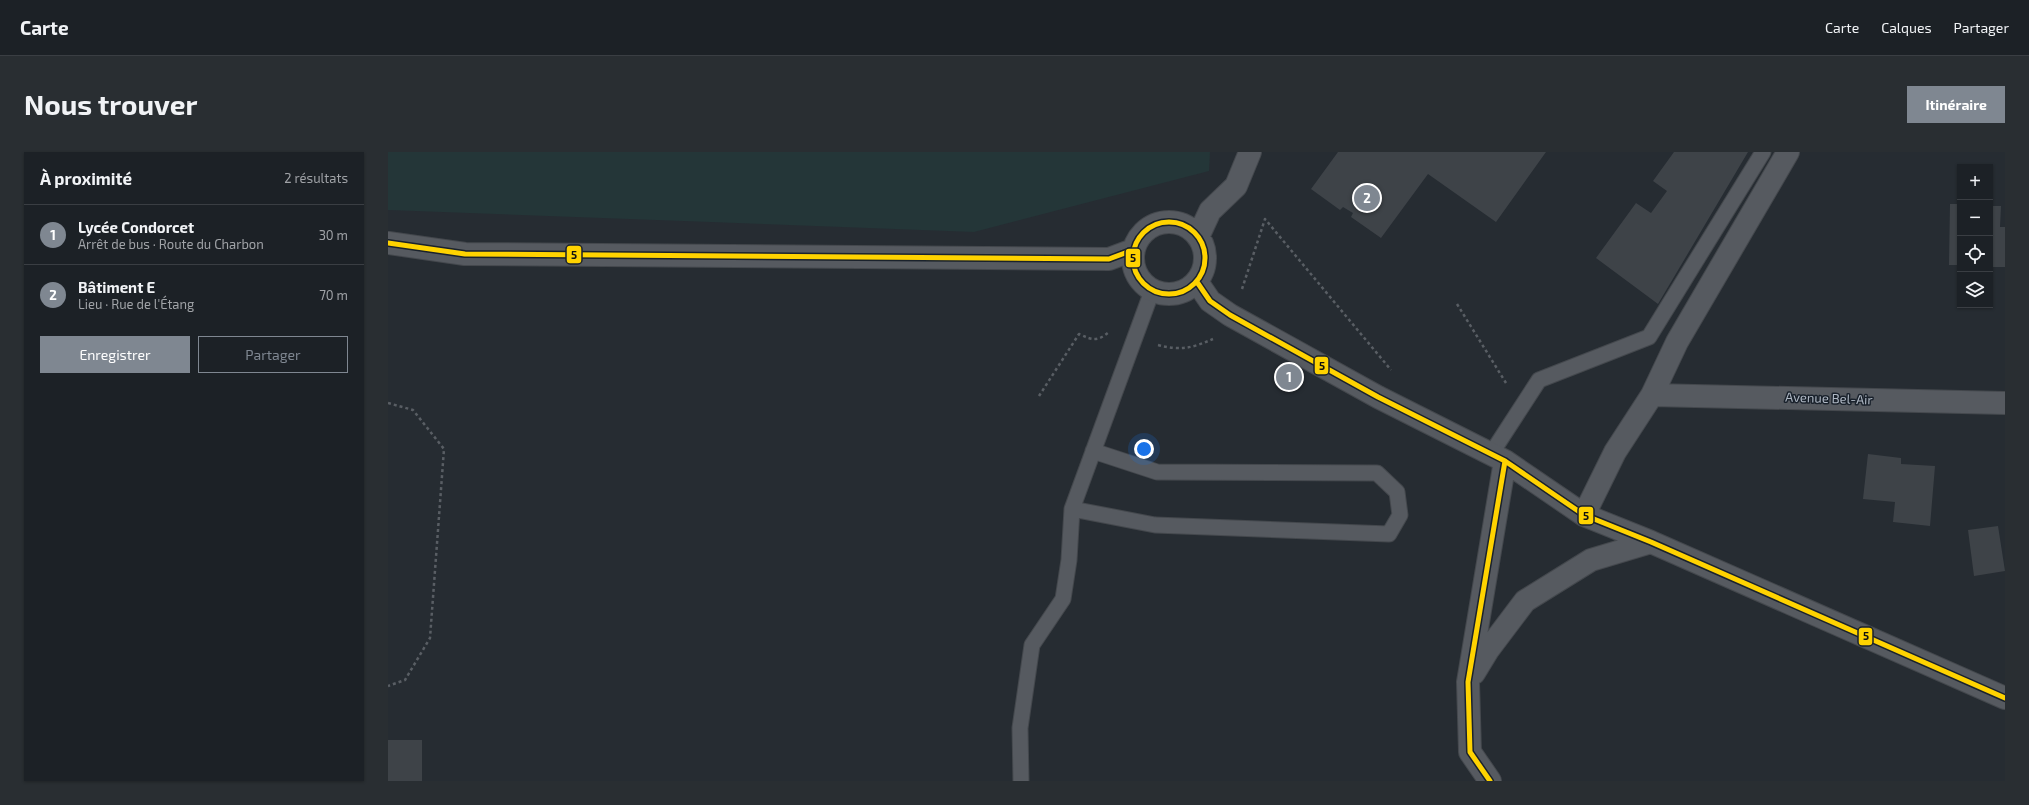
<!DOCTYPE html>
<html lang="fr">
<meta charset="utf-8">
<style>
body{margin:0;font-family:"Exo 2",sans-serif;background:#292e32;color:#f1f3f6}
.controls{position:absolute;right:12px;top:12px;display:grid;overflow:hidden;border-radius:0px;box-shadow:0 1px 3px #0004}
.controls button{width:36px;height:36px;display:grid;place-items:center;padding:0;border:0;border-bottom:1px solid #3a3e43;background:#1c2126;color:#f1f3f6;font:20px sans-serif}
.you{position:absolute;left:756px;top:297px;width:14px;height:14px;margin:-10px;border:3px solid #fff;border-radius:50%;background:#1a73e8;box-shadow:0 0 0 6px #1a73e833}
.badge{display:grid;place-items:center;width:26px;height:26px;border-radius:50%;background:#7f8791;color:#fff;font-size:13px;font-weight:700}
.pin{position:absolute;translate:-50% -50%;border:2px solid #fff;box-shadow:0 1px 4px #0006}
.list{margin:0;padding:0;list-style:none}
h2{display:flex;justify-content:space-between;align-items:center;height:52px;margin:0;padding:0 16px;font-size:17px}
h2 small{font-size:13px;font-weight:400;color:#a0a3a7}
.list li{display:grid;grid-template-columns:26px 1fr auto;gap:12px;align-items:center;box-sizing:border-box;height:60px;padding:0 16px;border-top:1px solid #3a3e43}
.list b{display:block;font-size:15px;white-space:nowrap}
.list p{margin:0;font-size:13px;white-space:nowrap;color:#a0a3a7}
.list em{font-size:13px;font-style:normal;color:#a0a3a7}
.actions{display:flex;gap:8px;padding:12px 16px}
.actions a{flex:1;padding:9px 0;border:1px solid #7f8791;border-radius:0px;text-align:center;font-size:14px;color:#7f8791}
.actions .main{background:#7f8791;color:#fff}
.icon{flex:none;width:22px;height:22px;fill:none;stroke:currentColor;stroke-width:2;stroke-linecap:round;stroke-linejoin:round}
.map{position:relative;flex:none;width:1617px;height:629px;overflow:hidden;border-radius:0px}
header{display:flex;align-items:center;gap:24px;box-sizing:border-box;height:56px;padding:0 20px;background:#1c2126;border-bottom:1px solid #3a3e43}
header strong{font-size:19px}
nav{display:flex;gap:22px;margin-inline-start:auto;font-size:14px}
.intro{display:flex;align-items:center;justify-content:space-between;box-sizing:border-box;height:96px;padding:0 24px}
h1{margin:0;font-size:28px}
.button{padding:10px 18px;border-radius:0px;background:#7f8791;color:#fff;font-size:14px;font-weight:700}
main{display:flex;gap:24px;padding:0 24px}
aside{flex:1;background:#1c2126;border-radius:0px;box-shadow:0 1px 3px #0004}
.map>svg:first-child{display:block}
.green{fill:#243638}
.building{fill:#3e4348}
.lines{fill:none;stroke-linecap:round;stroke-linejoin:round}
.service-casing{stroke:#44484d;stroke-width:17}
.minor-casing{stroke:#44484d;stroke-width:24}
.path{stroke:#595e64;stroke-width:2.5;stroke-dasharray:3 3;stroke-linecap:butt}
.service{stroke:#565a60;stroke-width:15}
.minor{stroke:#565a60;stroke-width:22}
.bus-1-casing{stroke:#1a222c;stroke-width:8}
.bus-1{stroke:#ffd300;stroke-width:5}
.labels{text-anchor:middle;stroke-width:3;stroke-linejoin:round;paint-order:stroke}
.street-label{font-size:13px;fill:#afb8c4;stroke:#1a222c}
.line-badge{stroke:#1a222c;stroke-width:1.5}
.pale-badge-label{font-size:11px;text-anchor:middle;font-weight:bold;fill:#111}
</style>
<header>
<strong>Carte</strong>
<nav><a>Carte</a><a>Calques</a><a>Partager</a></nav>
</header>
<div class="intro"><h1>Nous trouver</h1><a class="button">Itinéraire</a></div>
<main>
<aside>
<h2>À proximité<small>2 résultats</small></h2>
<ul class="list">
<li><span class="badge">1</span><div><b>Lycée Condorcet</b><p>Arrêt de bus · Route du Charbon</p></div><em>30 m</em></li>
<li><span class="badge">2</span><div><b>Bâtiment E</b><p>Lieu · Rue de l'Étang</p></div><em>70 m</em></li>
</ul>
<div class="actions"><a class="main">Enregistrer</a><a>Partager</a></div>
</aside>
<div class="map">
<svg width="1617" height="629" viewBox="0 0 1617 629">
<rect width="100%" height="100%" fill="#262c32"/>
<!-- green -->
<path class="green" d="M0,0H822L821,19L586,80L0,58Z"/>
<!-- building -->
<path class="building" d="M950,0H1158L1108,70L1040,22L993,86L963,65L965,61L955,55L952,58L923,37Z
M1286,0H1360L1270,152L1208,106L1248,51L1263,61L1279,39L1265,29Z
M1562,52H1572V113H1561Z
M1602,54H1613L1612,75H1617V115H1602Z
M1480,302L1513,306V312L1547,314L1542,374L1505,370L1507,350L1475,347Z
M1610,374L1617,419L1586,424L1580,378Z
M0,588H34V629H0Z"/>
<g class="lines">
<defs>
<path id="service" d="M705,299L769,320L989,321L1009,340L1012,363L1001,382L767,373L684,357L764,139
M1103,302L1151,228L1261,185L1375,0
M633,629L632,576L644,493L675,447L681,408L684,357"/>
<path id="minor" d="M745 106a36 36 0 1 1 72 0a36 36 0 1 1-72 0Z
M810,85L822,59L848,34L862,0
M0,91L77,102L721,107L745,98
M809,130L822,149L842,163L990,245L1117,309L1196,363L1263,390L1617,546
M1264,243L1617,251
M1196,363L1227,300L1264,243L1289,190L1400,0
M1086,521L1100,498L1137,449L1203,408L1263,390
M1102,629L1082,600L1080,530L1117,309"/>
</defs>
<!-- service casing -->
<use href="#service" class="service-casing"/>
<!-- minor casing -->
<use href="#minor" class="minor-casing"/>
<!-- path -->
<path class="path" d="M854,137L877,67L1003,218
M1069,152L1118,231
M770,193C793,199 804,196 825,187
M651,244L691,182C704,188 709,190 721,180
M0,251L25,258L56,297L42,486L17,528L0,534"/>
<!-- service -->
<use href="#service" class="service"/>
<!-- minor -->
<use href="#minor" class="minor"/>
<defs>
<path id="bus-1" d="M745 106a36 36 0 1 1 72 0a36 36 0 1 1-72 0Z
M0,91L77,102L721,107L745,98
M809,130L822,149L842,163L990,245L1117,309L1196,363L1263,390L1617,546
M1102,629L1082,600L1080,530L1117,309"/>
</defs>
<!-- bus-1 casing -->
<use href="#bus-1" class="bus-1-casing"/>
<!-- bus-1 -->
<use href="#bus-1" class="bus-1"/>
</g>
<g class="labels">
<!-- street labels -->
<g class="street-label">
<text transform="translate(1441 246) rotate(2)" y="5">Avenue Bel-Air</text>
</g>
</g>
<g class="line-badge">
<rect x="178" y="93" width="16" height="19" rx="4" fill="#ffd300"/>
<rect x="737" y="96" width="16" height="20" rx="4" fill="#ffd300"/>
<rect x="926" y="204" width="15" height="19" rx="4" fill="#ffd300"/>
<rect x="1190" y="354" width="16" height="19" rx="4" fill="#ffd300"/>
<rect x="1470" y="475" width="15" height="19" rx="4" fill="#ffd300"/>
</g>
<g class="pale-badge-label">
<text x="186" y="107">5</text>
<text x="745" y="110">5</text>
<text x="934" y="218">5</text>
<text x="1198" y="368">5</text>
<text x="1478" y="488">5</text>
</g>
</svg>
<div class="controls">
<button>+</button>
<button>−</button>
<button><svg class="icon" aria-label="locate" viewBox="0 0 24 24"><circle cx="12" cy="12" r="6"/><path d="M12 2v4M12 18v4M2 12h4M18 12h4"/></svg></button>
<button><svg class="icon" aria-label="layers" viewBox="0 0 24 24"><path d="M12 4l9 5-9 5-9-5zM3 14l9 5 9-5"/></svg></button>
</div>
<div class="you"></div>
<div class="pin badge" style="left:901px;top:225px">1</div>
<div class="pin badge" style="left:979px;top:46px">2</div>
</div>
</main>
